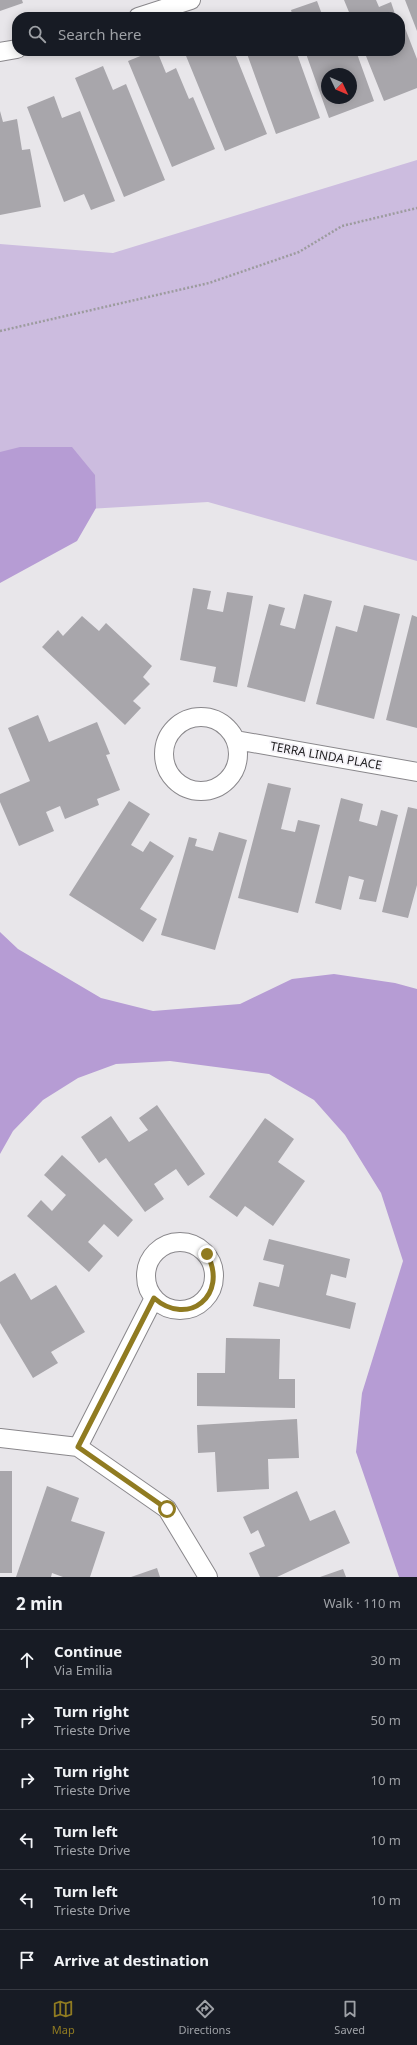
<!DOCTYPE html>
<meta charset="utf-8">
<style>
body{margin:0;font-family:"Noto Sans",sans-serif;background:#20242c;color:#f1f3f6}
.compass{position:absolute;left:321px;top:68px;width:36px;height:36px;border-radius:50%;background:#171b24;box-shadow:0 2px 10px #0003;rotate:134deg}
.stop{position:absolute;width:12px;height:12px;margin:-9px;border:3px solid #907b21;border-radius:50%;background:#fff}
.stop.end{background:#907b21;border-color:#fff;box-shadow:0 1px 4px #0008}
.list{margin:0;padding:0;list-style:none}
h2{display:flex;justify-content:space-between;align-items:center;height:52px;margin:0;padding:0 16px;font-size:17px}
h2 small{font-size:13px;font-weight:400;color:#9ea1a6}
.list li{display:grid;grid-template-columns:26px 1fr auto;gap:12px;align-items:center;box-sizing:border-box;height:60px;padding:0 16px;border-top:1px solid #363941}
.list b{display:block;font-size:15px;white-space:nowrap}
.list p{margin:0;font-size:13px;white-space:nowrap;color:#9ea1a6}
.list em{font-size:13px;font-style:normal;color:#9ea1a6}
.icon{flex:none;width:22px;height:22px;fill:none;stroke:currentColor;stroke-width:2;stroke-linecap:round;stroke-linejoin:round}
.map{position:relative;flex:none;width:417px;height:1577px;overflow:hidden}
.search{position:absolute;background:#171b24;box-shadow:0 2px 10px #0003;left:12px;right:12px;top:12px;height:44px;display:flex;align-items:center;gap:10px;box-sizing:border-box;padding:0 14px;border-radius:16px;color:#9ea1a6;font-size:15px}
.sheet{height:412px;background:#171b24}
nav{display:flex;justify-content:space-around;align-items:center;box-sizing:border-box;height:56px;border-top:1px solid #363941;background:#171b24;font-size:11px;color:#9ea1a6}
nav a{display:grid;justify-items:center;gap:2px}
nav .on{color:#907b21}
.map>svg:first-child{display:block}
.green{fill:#ccbcdf}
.water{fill:#b69cd4}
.building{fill:#a8a6ab;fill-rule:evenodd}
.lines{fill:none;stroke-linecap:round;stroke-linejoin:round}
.street-casing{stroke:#89878b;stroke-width:20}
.path{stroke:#9c9b9e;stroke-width:2.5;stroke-dasharray:2 2;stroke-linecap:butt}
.street{stroke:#fff;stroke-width:18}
.route{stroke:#907b21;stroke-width:5}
.labels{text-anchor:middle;stroke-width:4;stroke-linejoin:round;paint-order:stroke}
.street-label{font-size:12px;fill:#1d1c1e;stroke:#f5f3f8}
</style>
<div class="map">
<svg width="417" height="1577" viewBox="0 0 417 1577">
<rect width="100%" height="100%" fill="#e8e6ea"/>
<!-- green -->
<path class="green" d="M417,160V561L208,502L36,512L0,524V244L113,253Z"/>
<!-- water -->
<path class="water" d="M20,447H72L95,475L96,508L77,541L0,583V452Z
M0,932L18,949L101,998L153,1011L240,1004L292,979L334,974L395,983L417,989V1577H399L356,1452L362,1393L403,1261L381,1193L345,1135L314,1100L269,1074L170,1061L116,1064L78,1078L43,1100L13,1131L0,1154Z"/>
<!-- building -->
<path class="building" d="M0,0H22L23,3L0,11Z
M344,0H376L379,7L391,2L396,17H351Z
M405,0H417V31Z
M317,1L323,17H293L291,10Z
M403,23L417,59V88L384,101L364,51H400V24Z
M153,51H157L166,73L176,68L189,99L193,97L215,149L172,167L128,61Z
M184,51H218L220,56L234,51L267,134L225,151Z
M246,51H296L320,118L276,134Z
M305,51H356L374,101L329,118ZM327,74H351V98H327Z
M103,66L113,90L126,84L165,180L124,197L75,78Z
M54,96L62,118L80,111L115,201L91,210L84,194L64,202L27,107Z
M0,111L3,122L17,119L22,150L30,149L41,207L0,215Z
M193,588L211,591L207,609L223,612L227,592L253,596L237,687L213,682L216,667L180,660Z
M304,594L332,601L305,702L247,687L269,604L285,608L280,625L295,629Z
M364,605L400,614L374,719L316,704L336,626L357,632Z
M412,615L417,617V728L386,720Z
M82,616L99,631L106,623L152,666L143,677L150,684L133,701L141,708L125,725L42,647L58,630L63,636Z
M38,715L49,742L97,722L110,754L106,755L120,790L97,799L99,805L65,819L60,806L46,812L54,831L19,846L0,802V794L30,781L8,728Z
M268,783L291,788L281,829L295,832L298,820L320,825L298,913L238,898Z
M341,798L363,804L359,821L377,826L381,810L398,815L376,902L359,899L364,880L349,876L341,910L315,903Z
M129,801L150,814L131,845L143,852L150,841L174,856L140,909L157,919L143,942L69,895Z
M408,807L417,809V885L408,918L382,912Z
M219,832L247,840L215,950L161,935L189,837L197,839L195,846L213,851Z
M157,1105L205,1174L188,1186L176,1169L154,1184L164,1199L145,1212L106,1158L99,1163L81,1137L111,1116L129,1142L148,1130L139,1118Z
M265,1118L294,1139L278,1162L305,1181L273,1226L245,1206L237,1217L209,1197Z
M62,1155L133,1220L118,1237L104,1224L88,1242L103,1256L89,1272L27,1216L41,1200L52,1211L66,1195L44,1175Z
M269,1239L350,1259L346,1278L331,1274L326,1295L356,1303L350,1329L253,1306L259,1282L279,1287L284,1265L263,1260Z
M15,1273L31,1300L56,1285L85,1332L51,1352L58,1363L33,1378L0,1323V1282Z
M226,1338L280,1339L279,1379H295V1408L197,1406V1373H225Z
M297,1419L299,1458L268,1459L269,1489L217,1492L215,1452L198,1453L197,1425Z
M0,1471H12V1573H0Z
M47,1486L79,1498L71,1521L105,1532L90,1577H63L52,1573L51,1577H16Z
M297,1491L310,1521L335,1510L350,1543L277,1577H260L249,1553L265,1546L258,1530L251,1534L243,1517Z
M157,1568L160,1577H131Z
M343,1569L346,1577H320Z"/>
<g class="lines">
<defs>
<path id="street" d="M138,17L191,0
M0,52L17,49
M164 754a37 37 0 1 1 74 0a37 37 0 1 1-74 0Z
M236,740L417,772
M146 1276a34 34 0 1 1 68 0a34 34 0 1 1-68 0Z
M0,1438L78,1447L167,1509L208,1577
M78,1447L154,1298"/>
</defs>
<!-- street casing -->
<use href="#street" class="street-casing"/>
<!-- path -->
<path class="path" d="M0,331L209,283L299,252L342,226L417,208"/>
<!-- street -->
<use href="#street" class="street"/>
</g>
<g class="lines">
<!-- route -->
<path class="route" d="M167,1509L78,1447L154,1298C188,1328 229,1295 207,1254"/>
</g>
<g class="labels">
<!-- street labels -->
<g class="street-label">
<text transform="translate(326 756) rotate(10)" y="4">TERRA LINDA PLACE</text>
</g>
</g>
</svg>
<svg class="compass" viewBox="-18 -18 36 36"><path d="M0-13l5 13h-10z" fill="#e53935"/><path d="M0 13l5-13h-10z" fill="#9ea1a6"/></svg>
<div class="stop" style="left:167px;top:1509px"></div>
<div class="stop end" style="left:207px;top:1254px"></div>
<div class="search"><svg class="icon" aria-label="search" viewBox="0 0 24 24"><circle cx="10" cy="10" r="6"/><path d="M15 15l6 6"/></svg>Search here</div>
</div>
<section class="sheet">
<h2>2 min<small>Walk · 110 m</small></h2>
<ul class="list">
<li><svg class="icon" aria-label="ahead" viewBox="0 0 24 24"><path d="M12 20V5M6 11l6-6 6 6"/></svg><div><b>Continue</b><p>Via Emilia</p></div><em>30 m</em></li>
<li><svg class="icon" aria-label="right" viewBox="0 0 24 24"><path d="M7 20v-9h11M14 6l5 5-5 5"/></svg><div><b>Turn right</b><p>Trieste Drive</p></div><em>50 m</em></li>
<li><svg class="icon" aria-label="right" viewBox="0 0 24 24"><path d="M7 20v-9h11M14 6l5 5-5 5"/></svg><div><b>Turn right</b><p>Trieste Drive</p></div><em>10 m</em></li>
<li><svg class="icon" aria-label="left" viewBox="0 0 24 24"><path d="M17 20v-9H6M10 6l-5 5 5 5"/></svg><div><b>Turn left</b><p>Trieste Drive</p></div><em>10 m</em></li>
<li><svg class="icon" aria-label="left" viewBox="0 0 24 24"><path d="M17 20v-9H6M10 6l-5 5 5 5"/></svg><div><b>Turn left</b><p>Trieste Drive</p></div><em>10 m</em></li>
<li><svg class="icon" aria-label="arrive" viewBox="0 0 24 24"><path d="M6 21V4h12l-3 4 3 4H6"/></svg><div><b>Arrive at destination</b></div></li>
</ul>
</section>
<nav>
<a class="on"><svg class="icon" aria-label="map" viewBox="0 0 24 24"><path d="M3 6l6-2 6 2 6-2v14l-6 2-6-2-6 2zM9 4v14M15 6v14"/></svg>Map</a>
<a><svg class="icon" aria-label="directions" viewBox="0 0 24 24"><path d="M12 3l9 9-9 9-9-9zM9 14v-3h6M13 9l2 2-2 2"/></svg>Directions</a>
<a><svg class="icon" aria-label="saved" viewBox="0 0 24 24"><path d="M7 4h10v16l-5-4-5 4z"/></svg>Saved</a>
</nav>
